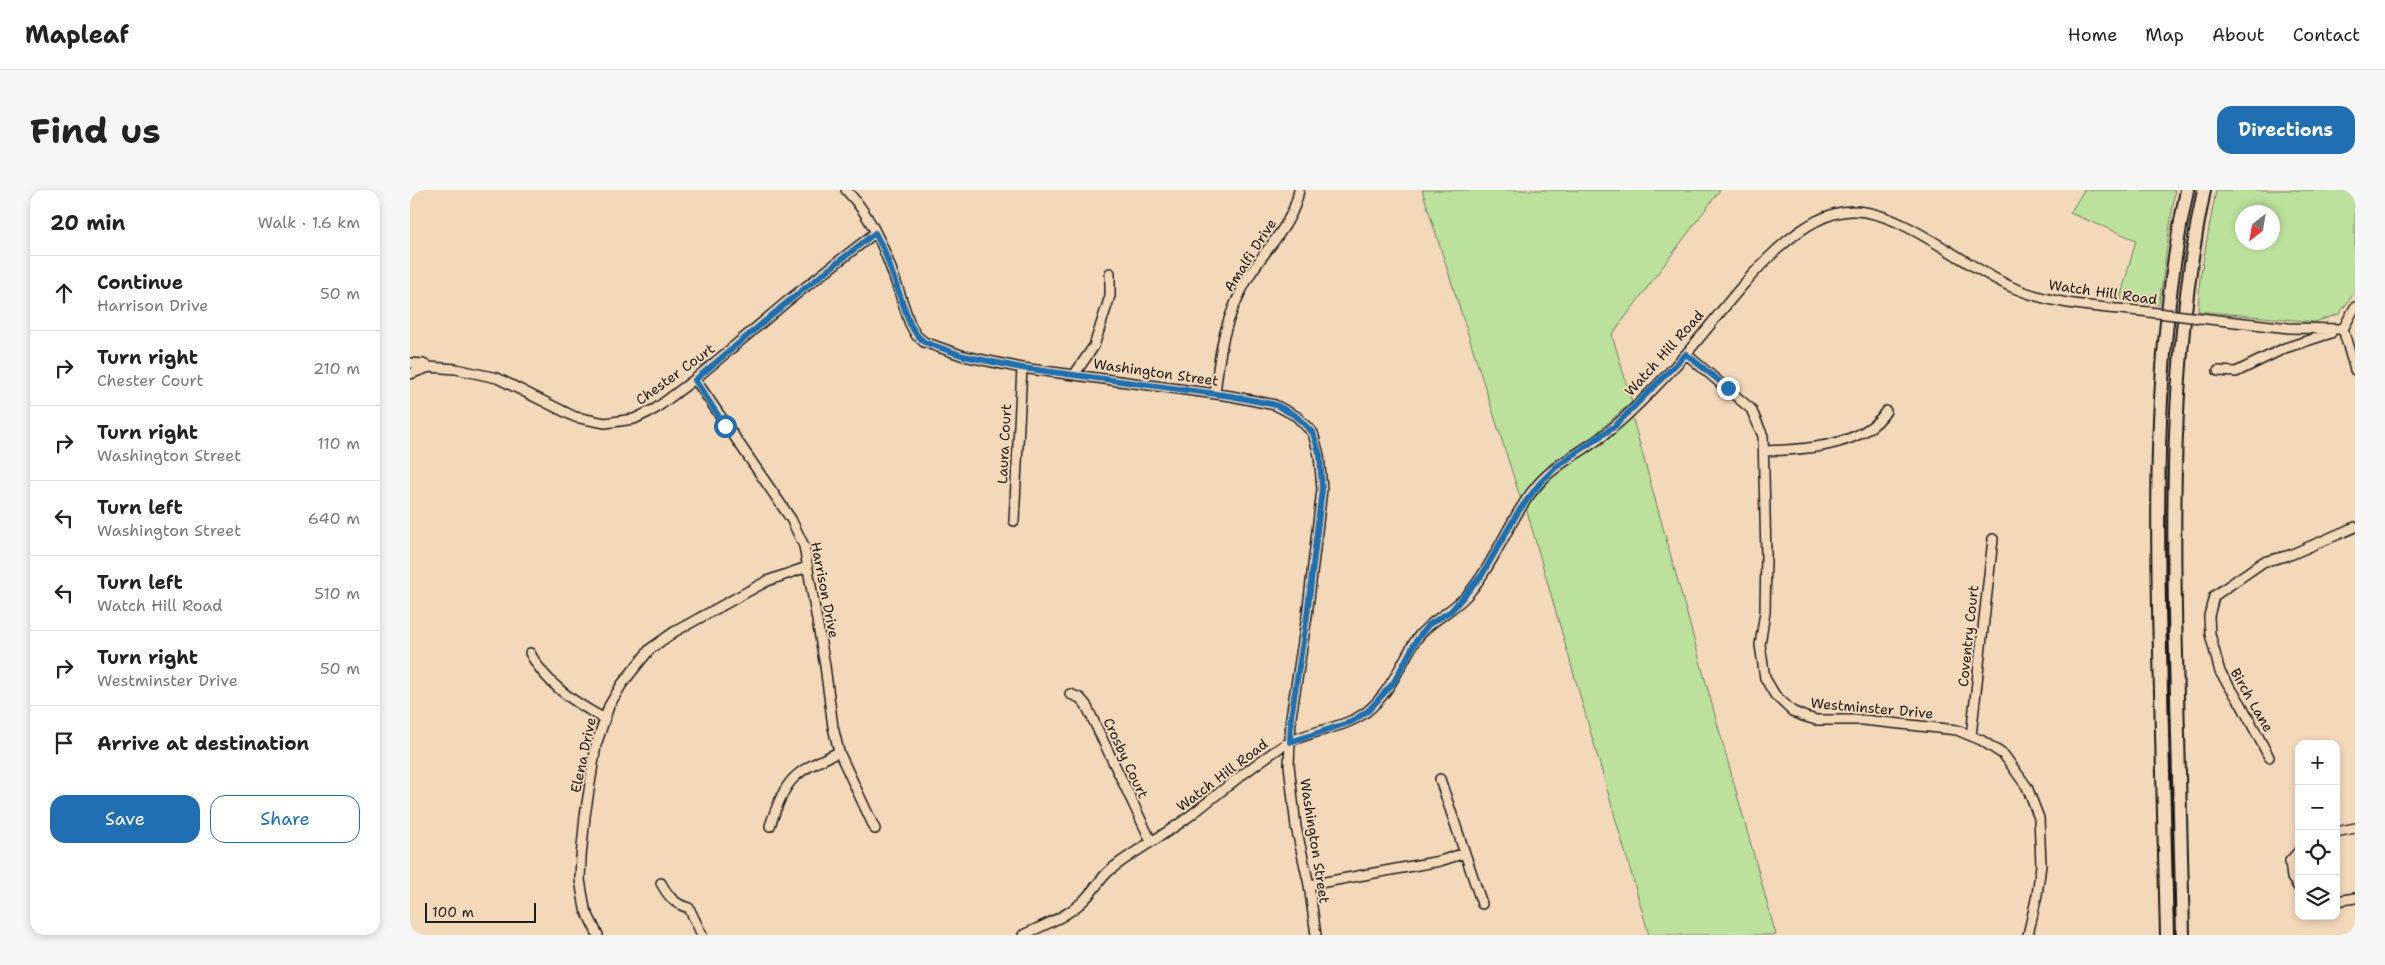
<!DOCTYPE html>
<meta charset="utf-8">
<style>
body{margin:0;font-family:"Shantell Sans",sans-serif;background:#f6f6f6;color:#222}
.controls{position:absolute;right:15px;bottom:15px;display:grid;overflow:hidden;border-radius:10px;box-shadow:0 2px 8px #0003}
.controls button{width:45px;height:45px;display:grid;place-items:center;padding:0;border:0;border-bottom:1px solid #e0e0e0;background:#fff;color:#222;font:25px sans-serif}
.compass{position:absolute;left:1825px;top:15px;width:45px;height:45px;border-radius:50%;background:#fff;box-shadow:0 2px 8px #0003;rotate:211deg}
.scale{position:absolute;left:15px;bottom:12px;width:111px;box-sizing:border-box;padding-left:5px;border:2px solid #1c1c1c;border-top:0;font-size:14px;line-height:18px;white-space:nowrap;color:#1c1c1c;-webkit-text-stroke:4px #f4d8ba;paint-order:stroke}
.stop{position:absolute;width:15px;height:15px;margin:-11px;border:4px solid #1f6fb2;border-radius:50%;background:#fff}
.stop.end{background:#1f6fb2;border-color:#fff;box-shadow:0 1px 5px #0008}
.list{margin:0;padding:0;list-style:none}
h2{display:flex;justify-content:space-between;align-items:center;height:65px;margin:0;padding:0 20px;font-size:21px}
h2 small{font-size:16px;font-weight:400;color:#767676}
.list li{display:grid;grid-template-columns:32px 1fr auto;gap:15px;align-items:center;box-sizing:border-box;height:75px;padding:0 20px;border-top:1px solid #e0e0e0}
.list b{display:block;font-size:19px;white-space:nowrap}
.list p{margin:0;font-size:16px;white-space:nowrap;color:#767676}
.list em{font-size:16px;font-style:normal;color:#767676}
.actions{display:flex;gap:10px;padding:15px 20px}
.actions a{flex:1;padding:11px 0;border:1px solid #1f6fb2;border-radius:15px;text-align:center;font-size:18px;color:#1f6fb2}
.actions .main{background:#1f6fb2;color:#fff}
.icon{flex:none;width:28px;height:28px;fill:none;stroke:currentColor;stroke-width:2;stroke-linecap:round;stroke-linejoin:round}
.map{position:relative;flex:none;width:1945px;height:745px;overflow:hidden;border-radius:15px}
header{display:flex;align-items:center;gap:30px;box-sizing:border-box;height:70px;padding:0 25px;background:#fff;border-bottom:1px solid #e0e0e0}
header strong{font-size:24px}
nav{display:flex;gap:28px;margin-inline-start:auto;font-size:18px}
.intro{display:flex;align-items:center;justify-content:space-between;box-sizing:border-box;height:120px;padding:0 30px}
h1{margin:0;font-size:35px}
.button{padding:12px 22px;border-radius:15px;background:#1f6fb2;color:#fff;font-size:18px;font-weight:700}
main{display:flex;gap:30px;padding:0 30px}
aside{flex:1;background:#fff;border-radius:15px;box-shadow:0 2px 8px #0003}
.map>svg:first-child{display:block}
.green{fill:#bbe19c;stroke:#6c7e5c;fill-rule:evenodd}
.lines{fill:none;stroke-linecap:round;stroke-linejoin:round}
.minor-casing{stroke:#1c1c1c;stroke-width:12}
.highway-casing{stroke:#1c1c1c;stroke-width:16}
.minor{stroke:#f4d8ba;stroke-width:9}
.highway{stroke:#f4d8ba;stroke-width:12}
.minor-bridge-casing{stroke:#1c1c1c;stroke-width:12;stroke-linecap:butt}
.minor-bridge{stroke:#f4d8ba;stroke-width:9}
.route{stroke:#1f6fb2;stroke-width:6}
.labels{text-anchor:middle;stroke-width:4;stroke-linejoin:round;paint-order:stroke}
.street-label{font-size:14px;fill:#1c1c1c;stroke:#f4d8ba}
</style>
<header>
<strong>Mapleaf</strong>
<nav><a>Home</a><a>Map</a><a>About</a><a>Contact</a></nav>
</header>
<div class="intro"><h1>Find us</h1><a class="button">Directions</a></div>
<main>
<aside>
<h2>20 min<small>Walk · 1.6 km</small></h2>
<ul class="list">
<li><svg class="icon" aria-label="ahead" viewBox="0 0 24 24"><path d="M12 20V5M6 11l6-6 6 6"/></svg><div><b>Continue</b><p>Harrison Drive</p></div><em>50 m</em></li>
<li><svg class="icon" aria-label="right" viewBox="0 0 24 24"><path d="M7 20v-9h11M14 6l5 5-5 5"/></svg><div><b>Turn right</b><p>Chester Court</p></div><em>210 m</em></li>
<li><svg class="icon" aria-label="right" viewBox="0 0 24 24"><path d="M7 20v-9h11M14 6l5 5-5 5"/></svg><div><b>Turn right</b><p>Washington Street</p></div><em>110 m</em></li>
<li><svg class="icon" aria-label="left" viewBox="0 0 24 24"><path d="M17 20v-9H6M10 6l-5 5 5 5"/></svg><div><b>Turn left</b><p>Washington Street</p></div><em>640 m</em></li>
<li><svg class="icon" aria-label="left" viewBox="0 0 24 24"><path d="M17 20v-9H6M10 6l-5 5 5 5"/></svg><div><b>Turn left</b><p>Watch Hill Road</p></div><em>510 m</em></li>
<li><svg class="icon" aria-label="right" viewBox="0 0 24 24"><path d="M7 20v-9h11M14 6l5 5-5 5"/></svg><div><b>Turn right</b><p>Westminster Drive</p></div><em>50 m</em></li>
<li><svg class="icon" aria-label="arrive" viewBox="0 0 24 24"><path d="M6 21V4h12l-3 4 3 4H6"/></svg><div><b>Arrive at destination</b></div></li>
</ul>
<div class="actions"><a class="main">Save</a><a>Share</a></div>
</aside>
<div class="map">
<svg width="1945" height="745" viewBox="0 0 1945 745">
<rect width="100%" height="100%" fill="#f4d8ba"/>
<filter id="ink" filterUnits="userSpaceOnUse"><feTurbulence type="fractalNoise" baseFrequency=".02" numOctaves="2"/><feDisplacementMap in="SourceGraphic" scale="10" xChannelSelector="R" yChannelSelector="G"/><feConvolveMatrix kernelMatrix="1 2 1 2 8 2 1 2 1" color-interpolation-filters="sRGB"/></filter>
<g filter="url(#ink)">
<!-- green -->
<path class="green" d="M1012,0H1310L1202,145L1222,212L1182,247L1140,274L1111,310Z
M1674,0H1765L1749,115L1710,109L1726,50L1660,23Z
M1806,0H1945V102L1929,124L1905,132L1788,121L1790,88ZM1862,22V52H1832V22Z
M1222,226L1366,745H1239L1116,318L1143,286L1196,250Z"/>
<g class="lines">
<defs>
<path id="minor" d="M436,0C471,35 484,88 500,134L506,145L514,152L554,166L612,178L821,206L865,215L886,226L903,243L909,265L912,299L897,426L881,527L879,575L886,637L899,695L906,745
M1945,117L1933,139L1945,180
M1790,128L1879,138L1933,139
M1276,164L1341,219L1353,246L1356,364L1355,422L1350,455L1355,488L1365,505L1382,521L1393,526L1406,530H1453L1547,540L1571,550L1594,565L1617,597L1629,628L1631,675L1627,705L1618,745
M0,173L13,174L19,177
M1808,181L1826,182L1875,158L1921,143
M0,184L19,177L46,179L87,188L165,227L195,233L224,229L245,219L285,189L380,109L465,43
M664,185L684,156L700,106V83
M285,189L381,329L394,356L415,476L423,537L429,562L465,639
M805,204C810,158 814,130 838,88C855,58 883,36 889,0
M1354,261C1391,260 1454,257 1476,221
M604,331L612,178
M120,463C136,494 164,512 193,528
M660,504L670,508L676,515L741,651
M1561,546L1583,349
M1859,567L1831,514L1810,482L1800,444L1799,426L1804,406L1853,372L1880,365L1945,337
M1030,589L1072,714
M360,636C377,586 383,583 429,562
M1926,642L1945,638
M1889,661L1880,671L1882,688L1889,698
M251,693C258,706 264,714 279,718L292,745
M899,695L1030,671L1055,663
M1926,711L1945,708
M188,745L175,719L170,690L171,667L175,626L186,555L199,516L212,494L240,459L264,442L357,391L397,377
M613,745C634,735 659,726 675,709C684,700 690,689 699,681C723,661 752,647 777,628C810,603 840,576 876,554C903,538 938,540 962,517C982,498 991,474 1005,451C1019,430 1043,422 1059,403C1087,370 1100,326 1129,293C1147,273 1172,262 1193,246C1223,222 1251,192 1276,164C1315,120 1379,22 1442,21C1492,20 1556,78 1604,98C1646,116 1694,117 1739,122"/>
<path id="highway" d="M1757,745C1755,651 1752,556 1750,462C1746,307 1745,153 1777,0
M1773,745C1771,652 1769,559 1766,466C1762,310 1762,154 1794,0"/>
</defs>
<!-- minor casing -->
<use href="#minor" class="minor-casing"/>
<!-- highway casing -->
<use href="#highway" class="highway-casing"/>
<!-- minor -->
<use href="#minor" class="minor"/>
<!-- highway -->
<use href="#highway" class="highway"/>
<defs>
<path id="minor-bridge" d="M1739,122L1790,128"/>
</defs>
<!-- minor-bridge casing -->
<use href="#minor-bridge" class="minor-bridge-casing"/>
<!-- minor-bridge -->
<use href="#minor-bridge" class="minor-bridge"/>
</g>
</g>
<g class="lines" filter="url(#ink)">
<!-- route -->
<path class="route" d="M315,236L285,190L380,110L465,43L474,60L500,134L506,144L514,152L554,166L612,178L821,206L866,215L886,226L903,243L910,265L912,299L897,426L881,527L880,552L941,532L959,520L984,492L1006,451L1018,435L1041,421L1072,385L1108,322L1130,293L1146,277L1205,236L1276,164L1318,198"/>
</g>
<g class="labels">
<!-- street labels -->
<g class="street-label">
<text transform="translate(840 65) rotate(-57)" y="5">Amalfi Drive</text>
<text transform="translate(1693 102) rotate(8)" y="5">Watch Hill Road</text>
<text transform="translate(1254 163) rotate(-48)" y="5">Watch Hill Road</text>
<text transform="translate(746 182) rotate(8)" y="5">Washington Street</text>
<text transform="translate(265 184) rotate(-36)" y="5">Chester Court</text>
<text transform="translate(594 254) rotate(-87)" y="5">Laura Court</text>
<text transform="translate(415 400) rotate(79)" y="5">Harrison Drive</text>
<text transform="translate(1558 446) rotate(-84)" y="5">Coventry Court</text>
<text transform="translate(1842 510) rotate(60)" y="5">Birch Lane</text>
<text transform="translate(1462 518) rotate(5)" y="5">Westminster Drive</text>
<text transform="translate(173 565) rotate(-78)" y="5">Elena Drive</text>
<text transform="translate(716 568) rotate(65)" y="5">Crosby Court</text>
<text transform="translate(812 585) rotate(-37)" y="5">Watch Hill Road</text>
<text transform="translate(905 651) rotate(81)" y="5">Washington Street</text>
</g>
</g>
</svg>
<div class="controls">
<button>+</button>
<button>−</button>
<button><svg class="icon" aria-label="locate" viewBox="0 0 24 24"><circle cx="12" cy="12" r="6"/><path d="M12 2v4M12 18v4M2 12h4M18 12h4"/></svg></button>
<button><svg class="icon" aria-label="layers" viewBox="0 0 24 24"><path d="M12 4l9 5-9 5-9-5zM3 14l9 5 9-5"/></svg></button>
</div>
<svg class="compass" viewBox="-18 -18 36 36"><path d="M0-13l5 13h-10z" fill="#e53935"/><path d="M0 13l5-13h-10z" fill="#767676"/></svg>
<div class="scale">100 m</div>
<div class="stop" style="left:315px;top:236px"></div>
<div class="stop end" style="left:1318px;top:198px"></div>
</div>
</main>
